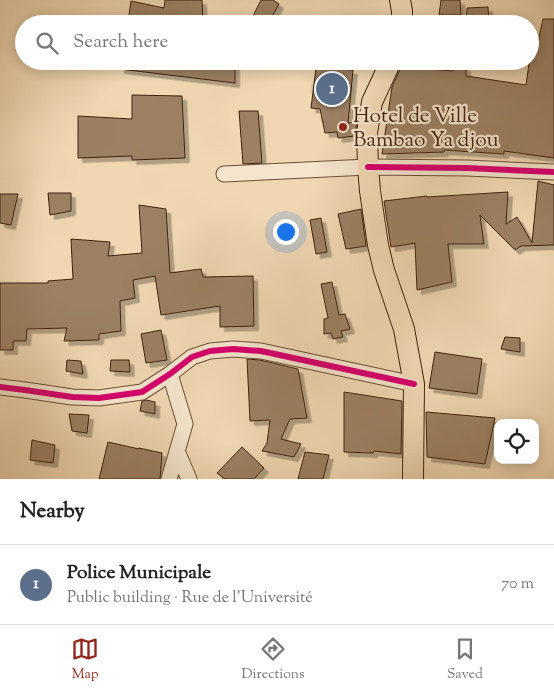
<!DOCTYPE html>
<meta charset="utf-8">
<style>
body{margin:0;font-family:"Sorts Mill Goudy",serif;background:#f2f2f2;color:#222}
.controls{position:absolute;right:15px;bottom:15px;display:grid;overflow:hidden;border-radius:10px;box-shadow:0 2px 12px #0003}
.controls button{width:45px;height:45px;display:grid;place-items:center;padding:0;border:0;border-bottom:1px solid #e0e0e0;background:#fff;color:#222;font:25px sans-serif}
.you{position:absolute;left:285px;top:231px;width:18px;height:18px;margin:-12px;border:4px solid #fff;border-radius:50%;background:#1a73e8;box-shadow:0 0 0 8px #1a73e833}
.badge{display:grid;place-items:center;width:32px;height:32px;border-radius:50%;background:#8f2418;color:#fff;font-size:16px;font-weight:700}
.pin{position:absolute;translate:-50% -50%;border:2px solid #fff;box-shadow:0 1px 5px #0006}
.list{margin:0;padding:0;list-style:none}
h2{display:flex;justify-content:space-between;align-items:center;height:65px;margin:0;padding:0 20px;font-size:21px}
h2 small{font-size:16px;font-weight:400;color:#767676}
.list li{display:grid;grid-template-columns:32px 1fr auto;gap:15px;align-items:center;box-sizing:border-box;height:80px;padding:0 20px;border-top:1px solid #e0e0e0}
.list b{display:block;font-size:19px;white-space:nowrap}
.list p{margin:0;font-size:16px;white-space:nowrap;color:#767676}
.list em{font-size:16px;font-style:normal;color:#767676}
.icon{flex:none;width:28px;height:28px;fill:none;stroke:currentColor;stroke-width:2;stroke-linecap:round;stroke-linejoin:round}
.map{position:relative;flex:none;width:554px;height:479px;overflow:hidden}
.search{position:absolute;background:#fff;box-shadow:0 2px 12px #0003;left:15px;right:15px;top:15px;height:55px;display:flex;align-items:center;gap:12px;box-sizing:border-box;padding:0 18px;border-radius:28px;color:#767676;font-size:19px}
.sheet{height:145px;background:#fff}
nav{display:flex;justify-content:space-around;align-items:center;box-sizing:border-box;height:70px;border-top:1px solid #e0e0e0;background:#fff;font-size:14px;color:#767676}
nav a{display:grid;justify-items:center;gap:2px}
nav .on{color:#8f2418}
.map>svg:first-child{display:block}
.building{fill:#9c8063;stroke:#41220e;filter:url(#shadow)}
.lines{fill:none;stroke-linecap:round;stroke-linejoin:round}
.minor-casing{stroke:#6d4f37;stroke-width:17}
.major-casing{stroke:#41220e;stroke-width:22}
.minor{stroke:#f5e5cd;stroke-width:15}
.major{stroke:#f0d7b2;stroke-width:20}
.cycleway-casing{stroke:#f5e5cd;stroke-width:9}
.cycleway{stroke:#d6006c;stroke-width:6}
.poi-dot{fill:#8f2418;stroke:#f5e5cd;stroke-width:2}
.labels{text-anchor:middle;stroke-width:4.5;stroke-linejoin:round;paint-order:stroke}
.poi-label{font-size:21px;fill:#41220e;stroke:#f5e5cd;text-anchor:start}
</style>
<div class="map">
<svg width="554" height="479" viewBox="0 0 554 479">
<defs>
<filter id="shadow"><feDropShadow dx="4.5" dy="4.5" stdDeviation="0" flood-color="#0004"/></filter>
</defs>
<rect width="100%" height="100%" fill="#f0d7b2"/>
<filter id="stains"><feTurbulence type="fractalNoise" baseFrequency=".004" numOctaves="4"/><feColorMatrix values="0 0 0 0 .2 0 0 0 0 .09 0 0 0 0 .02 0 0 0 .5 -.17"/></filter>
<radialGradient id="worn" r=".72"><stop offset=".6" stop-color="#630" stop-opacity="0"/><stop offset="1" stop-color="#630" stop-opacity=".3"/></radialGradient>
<!-- building -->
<path class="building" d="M165,0H202L203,24H134L128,22L131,1L164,8Z
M261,0H273L279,4L268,24H249Z
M441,0H460L461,15H439Z
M488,7L489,24H466L467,8Z
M543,19H554V158L504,151V154L444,150V152L382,154L392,87L401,67L453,71L455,65L466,67V76L526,85L532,42H538Z
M120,61H235V83L120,69Z
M316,68L353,70L348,123L357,122L355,136L338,138L337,132L325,133L320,109L311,108Z
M132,95L182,96L185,158L132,160V156L78,158V116L132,119Z
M239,111H258L262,163L243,164Z
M538,181L554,185V245L521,246L515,250L480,215L484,244H448L452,282L417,290L415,243L391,247L384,201L427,196V197L508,192L506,224L517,217L532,243Z
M48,193H71V211L50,215Z
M0,194H18L11,225L0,223Z
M139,205L166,209L170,273L201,269L203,277L253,276L254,326L220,327V306L161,315L155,276L133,280L135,298L120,301L121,331L99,334V340L64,341L67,328L27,329L26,341H13V350H0V283H48V281L73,279L71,239L110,242L108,256L142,253Z
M361,209L366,246L346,249L338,214Z
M321,218L327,252L316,254L310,220Z
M332,282L339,315L345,314L350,329L341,331L343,337L333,339L331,333L324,334V319L328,318L321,284Z
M161,330L167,360L146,363L141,334Z
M505,337L520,338V352L501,349Z
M435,352L482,359L477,394L429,388Z
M247,359L260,360L298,369L307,418L290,419L281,439L301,444L294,457L262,451L267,443L270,420L250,421Z
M67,360L81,361L83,374L66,371Z
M111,360H129L130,372L110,371Z
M344,392L402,401L401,454L374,451L373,453L344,452Z
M146,400L155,402V414L140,411L142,401Z
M426,412L495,418L485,464L427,457Z
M69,414L89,415L87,433L72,431Z
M32,440L55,445L53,463L30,460Z
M108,442L139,449V448L162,453L160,479H99Z
M242,447L264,468L254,479H225L217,473Z
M305,452L329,455L323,479H298Z"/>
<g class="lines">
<defs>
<path id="minor" d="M224,174L368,167L467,168L554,172
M0,387L25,390L72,397L99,398L142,392L170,374L192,357L210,351L233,349L261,351L414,384
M177,451L189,479
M169,479L185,424L170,374"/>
<path id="major" d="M400,0L402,11V24
M391,61L372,102L367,133L368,167L370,191L378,245L384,270L404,329L414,384L413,479"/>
</defs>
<!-- minor casing -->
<use href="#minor" class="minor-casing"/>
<!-- major casing -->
<use href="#major" class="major-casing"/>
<!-- minor -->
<use href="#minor" class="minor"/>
<!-- major -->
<use href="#major" class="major"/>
<defs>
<path id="cycleway" d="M368,167L467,168L554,172
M0,387L25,390L72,397L99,398L142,392L170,374L192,357L210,351L233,349L261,351L414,384"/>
</defs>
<!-- cycleway casing -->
<use href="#cycleway" class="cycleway-casing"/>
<!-- cycleway -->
<use href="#cycleway" class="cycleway"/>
</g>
<!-- markers -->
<circle class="poi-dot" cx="343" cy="127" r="5"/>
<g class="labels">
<!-- poi labels -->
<g class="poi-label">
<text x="353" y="122">Hotel de Ville<tspan x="353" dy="24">Bambao Ya djou</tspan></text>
</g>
</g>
<rect width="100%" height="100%" filter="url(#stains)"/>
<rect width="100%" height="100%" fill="url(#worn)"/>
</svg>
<div class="controls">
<button><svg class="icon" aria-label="locate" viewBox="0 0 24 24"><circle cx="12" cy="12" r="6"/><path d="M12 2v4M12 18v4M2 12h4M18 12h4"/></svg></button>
</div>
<div class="you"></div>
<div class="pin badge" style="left:332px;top:89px;background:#5c6f8a">1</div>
<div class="search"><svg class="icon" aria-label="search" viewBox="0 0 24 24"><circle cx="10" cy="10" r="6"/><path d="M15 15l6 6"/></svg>Search here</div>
</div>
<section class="sheet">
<h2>Nearby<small></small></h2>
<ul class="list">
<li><span class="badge" style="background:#5c6f8a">1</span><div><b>Police Municipale</b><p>Public building · Rue de l'Université</p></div><em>70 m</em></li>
</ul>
</section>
<nav>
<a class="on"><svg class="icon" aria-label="map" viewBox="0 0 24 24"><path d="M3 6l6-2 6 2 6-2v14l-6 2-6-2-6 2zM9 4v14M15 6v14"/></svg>Map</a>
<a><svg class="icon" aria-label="directions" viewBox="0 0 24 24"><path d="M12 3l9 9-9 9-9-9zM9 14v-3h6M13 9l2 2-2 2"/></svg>Directions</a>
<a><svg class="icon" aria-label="saved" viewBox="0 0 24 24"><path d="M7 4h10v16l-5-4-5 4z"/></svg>Saved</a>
</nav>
